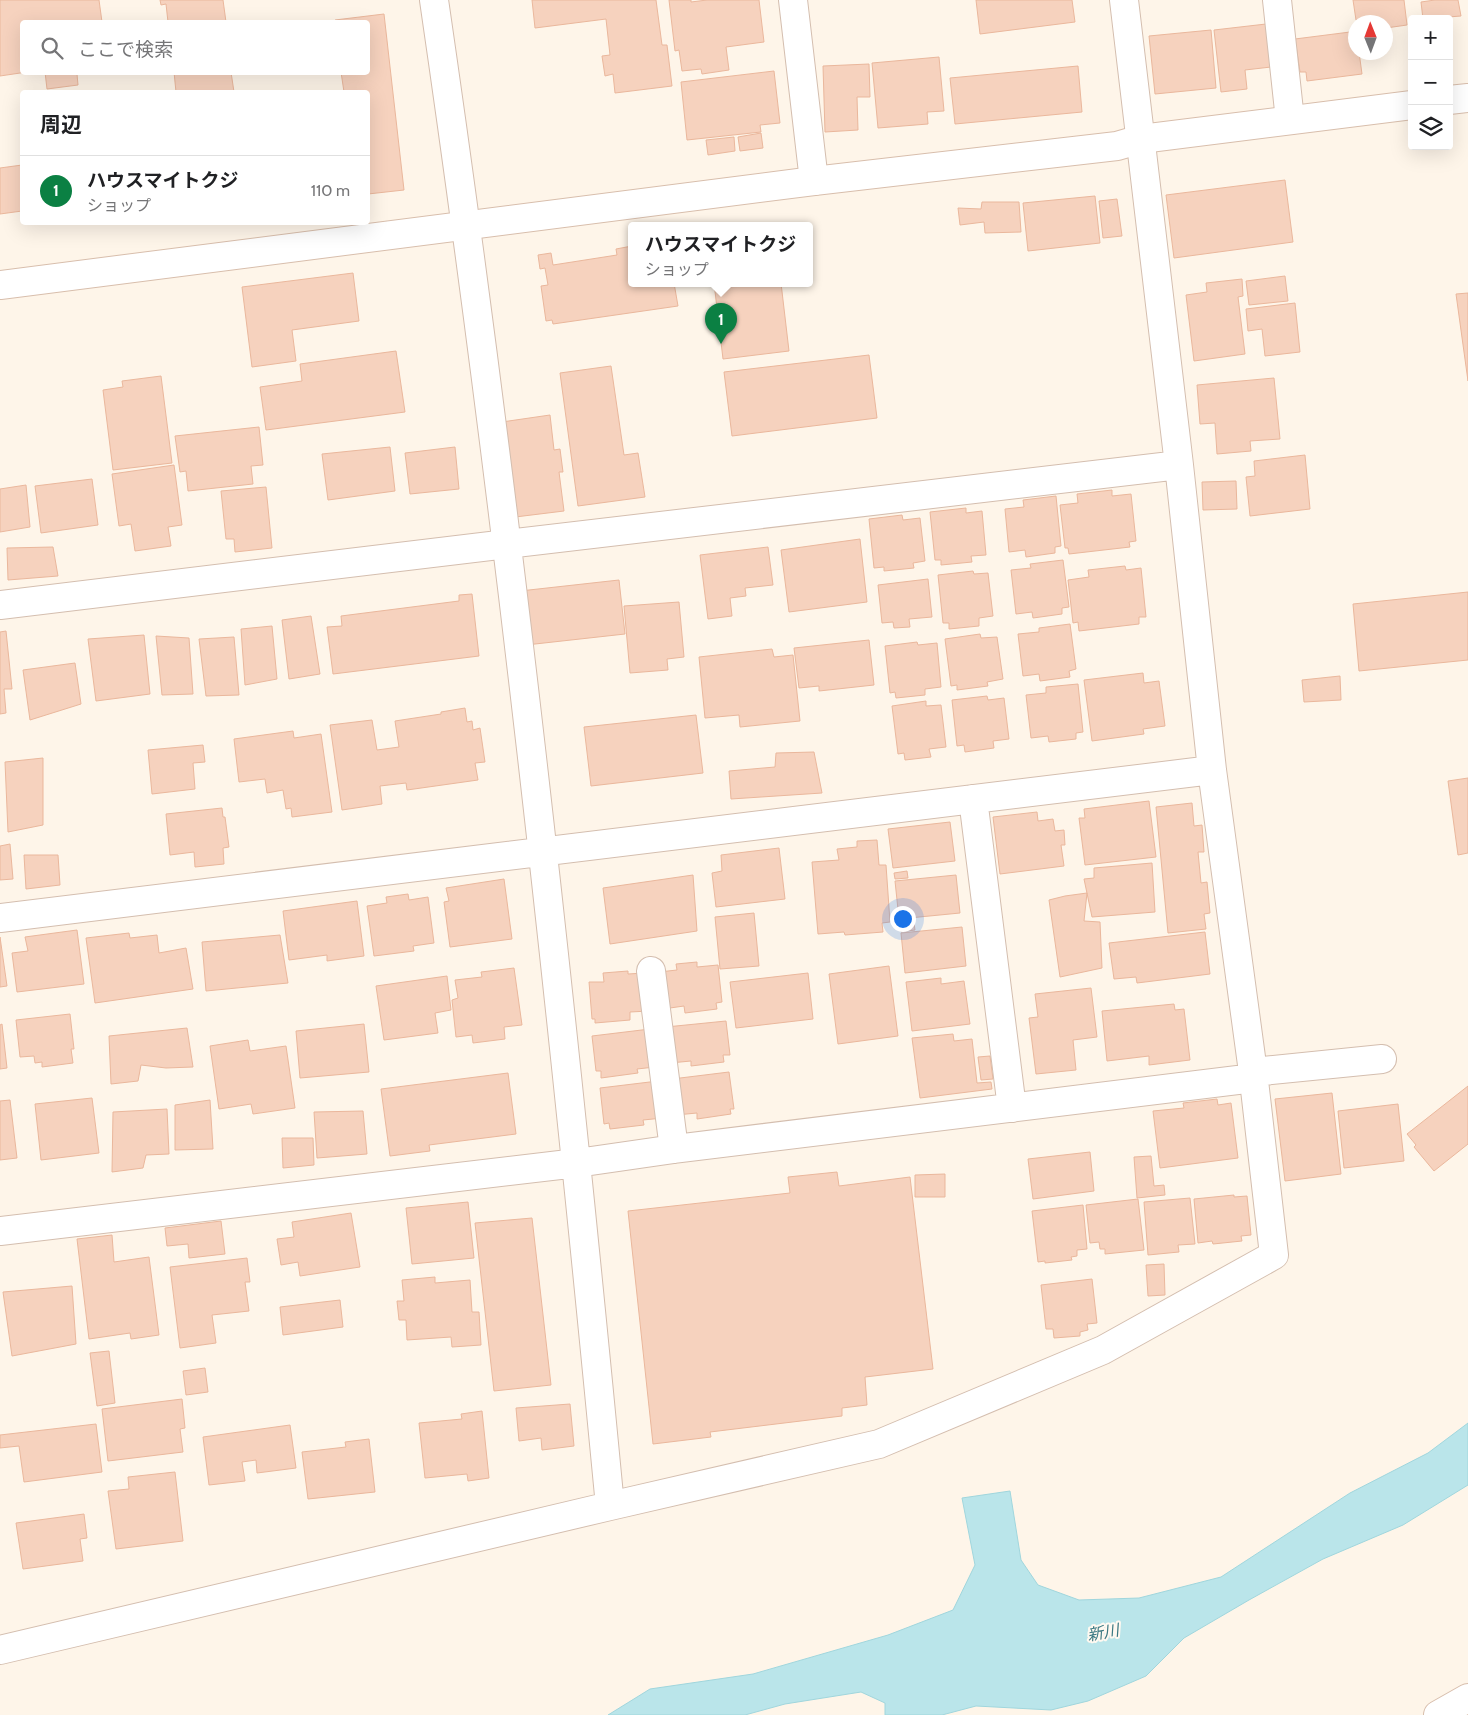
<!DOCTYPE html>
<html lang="ja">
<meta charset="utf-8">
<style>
body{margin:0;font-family:Cabin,"Noto Sans JP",sans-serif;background:#f2f2f2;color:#202124}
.controls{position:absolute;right:15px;top:15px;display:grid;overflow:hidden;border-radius:5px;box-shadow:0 5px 20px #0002}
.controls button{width:45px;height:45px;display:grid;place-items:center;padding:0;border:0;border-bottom:1px solid #e0e0e0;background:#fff;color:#202124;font:25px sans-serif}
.compass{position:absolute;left:1348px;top:15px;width:45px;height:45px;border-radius:50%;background:#fff;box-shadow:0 5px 20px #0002;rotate:359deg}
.you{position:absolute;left:902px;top:918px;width:18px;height:18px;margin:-12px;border:4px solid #fff;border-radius:50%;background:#1a73e8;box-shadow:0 0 0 8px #1a73e833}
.badge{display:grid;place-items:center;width:32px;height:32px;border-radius:50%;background:#0b8043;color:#fff;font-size:16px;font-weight:700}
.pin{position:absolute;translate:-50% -41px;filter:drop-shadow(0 1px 2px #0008)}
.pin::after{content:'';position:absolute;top:26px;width:18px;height:15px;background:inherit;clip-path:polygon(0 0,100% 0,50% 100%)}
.popup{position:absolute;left:628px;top:222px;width:185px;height:65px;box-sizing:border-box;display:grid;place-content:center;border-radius:5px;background:#fff;filter:drop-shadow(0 1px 4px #0005);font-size:16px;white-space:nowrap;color:#757577}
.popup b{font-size:19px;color:#202124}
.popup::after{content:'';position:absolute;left:50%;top:100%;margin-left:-10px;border:10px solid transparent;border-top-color:#fff}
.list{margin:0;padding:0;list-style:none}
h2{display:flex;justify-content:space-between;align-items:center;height:65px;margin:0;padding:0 20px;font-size:21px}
h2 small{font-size:16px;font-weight:400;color:#757577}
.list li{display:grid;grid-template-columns:32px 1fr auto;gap:15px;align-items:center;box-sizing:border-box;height:70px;padding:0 20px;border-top:1px solid #e0e0e0}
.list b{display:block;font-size:19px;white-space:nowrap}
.list p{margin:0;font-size:16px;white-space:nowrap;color:#757577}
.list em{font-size:16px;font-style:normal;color:#757577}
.icon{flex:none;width:28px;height:28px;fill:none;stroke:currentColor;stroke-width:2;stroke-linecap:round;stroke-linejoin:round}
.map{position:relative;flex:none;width:1468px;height:1715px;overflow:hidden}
.search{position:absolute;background:#fff;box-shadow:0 5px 20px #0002;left:20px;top:20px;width:350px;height:55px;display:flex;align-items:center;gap:12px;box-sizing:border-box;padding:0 18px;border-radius:5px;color:#757577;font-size:19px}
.panel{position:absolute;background:#fff;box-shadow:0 5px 20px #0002;left:20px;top:90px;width:350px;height:135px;border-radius:5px}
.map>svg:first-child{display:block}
.water{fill:#bae5ea;stroke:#a0d6dd}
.building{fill:#f6d2be;stroke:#eab79c}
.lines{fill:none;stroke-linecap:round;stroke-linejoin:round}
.street-casing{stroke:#d4beaf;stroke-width:30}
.secondary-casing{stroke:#d8beac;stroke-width:30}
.street{stroke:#fff;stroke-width:28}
.secondary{stroke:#fff;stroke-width:28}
.labels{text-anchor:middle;stroke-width:4;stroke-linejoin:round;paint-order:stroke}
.water-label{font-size:16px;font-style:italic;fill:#3a7882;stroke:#fff9f1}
</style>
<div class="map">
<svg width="1468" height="1715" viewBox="0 0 1468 1715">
<rect width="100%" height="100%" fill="#fef5e9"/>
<!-- water -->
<path class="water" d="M1468,1423V1485L1403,1525L1323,1559L1249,1600L1184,1638L1146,1676L1088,1701L1051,1710L976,1706L942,1715H885V1703L861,1692L785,1704L745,1715H608L650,1689L753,1674L888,1635L953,1610L975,1565L962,1498L1010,1491L1021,1560L1038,1585L1079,1600L1139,1598L1221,1577L1350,1493L1428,1453Z"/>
<!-- building -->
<path class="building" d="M0,0H99L102,22H22V72H27L0,76Z
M160,0H223L226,22H168L166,4L161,5Z
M532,0H656L662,45H667L672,86L615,93L613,74L605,76L602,56L610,55L606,19L535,28Z
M669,0H691V2L707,0H759L764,42L726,47L729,70L702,74L701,69L682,71L679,50L675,51Z
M976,0H1072L1075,22L980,34Z
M1353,0H1404L1407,25L1386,28V22H1362V20H1356Z
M1435,0H1458L1461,16L1423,19L1421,2Z
M384,14L404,190L368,194V92H344L341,72H368V22H336L335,20Z
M1266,24L1271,67L1245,70L1247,89L1221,92L1214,30Z
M1211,30L1216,88L1155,94L1149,36Z
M1350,32L1352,48H1356V52H1359L1362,74L1307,81L1306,72H1300L1295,39Z
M939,57L944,111L927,112L928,124L878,128L872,63Z
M869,64L870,97H857L858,130L825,132L823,66Z
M1078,66L1082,112L955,124L950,78Z
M774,71L780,123L760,125L761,132L687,140L681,82Z
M45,72H92L77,74L78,85L47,89Z
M174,72H231L234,92H176Z
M761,133L763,148L740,151L738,137Z
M734,137L735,151L708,155L706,140Z
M22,165V211L0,214V168Z
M1285,180L1293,242L1174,258L1166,195Z
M1095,196L1100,243L1028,251L1023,203Z
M1117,199L1122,236L1103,238L1099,201Z
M982,202H1019L1021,232L985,233L984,222L960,225L958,208L981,209Z
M632,246V283H674L678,306L553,324L552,320L546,321L541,286L548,285L545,268L540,269L538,255L551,253L553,265L617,255L616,249Z
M353,273L359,321L292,330L296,361L252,367L242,287Z
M1285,276L1288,301L1249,305L1246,281Z
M1242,279L1243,296L1238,297L1245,354L1194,361L1186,295L1207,292L1206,283Z
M714,283H781L789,351L723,359Z
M1468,293V381L1456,294Z
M1295,303L1300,352L1265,356L1262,329L1248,331L1246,309Z
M396,351L405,412L266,430L260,387L302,381L300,364Z
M869,355L877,418L732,436L724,372Z
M611,366L624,455L638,453L645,497L578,506L560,373Z
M161,376L172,463L113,470L103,390L123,387L122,381Z
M1274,378L1280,439L1250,441L1251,451L1217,454L1215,423L1200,424L1197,385Z
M550,415L554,450L560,449L563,472H559L564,511L507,518L495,423Z
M259,427L263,465L251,466L253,484L188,491L186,471L180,472L175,436Z
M390,447L395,491L328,500L322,454Z
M455,447L459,489L410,494L405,453Z
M1305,455L1310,509L1250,516L1246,477L1255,476L1254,461Z
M174,465L182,525L168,527L171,546L135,551L131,524L119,526L112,474Z
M92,479L98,525L41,533L35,486Z
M1236,481L1237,509L1203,510L1202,482Z
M26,485L30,527L0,532V489Z
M266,487L272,548L235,552L234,539H226L221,491Z
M1112,490V496L1131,494L1136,541L1129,542L1130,547L1069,554L1068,548H1065L1060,505L1078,503L1077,494Z
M1056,496L1061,546L1055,547V553L1026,557L1025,550L1009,552L1005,509L1024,507L1023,500Z
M966,508V513L982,511L986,555L971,556L972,562L941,565V560H935L930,512Z
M902,515L903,520L920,518L925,561L913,563L914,568L884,571V567L874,568L869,519Z
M860,539L867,602L789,612L781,550Z
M53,547L58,576L8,580L7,548Z
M768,547L773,585L745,588L746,596L730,598L732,616L708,619L700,555Z
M1063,560L1069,607L1062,608V614L1033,618L1032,612L1016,614L1011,570L1031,568L1030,564Z
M1125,566L1126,570L1141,568L1146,617H1139V624L1079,631L1078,622L1073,623L1068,580L1089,577L1088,570Z
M973,571L974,574L988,573L993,616L979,618V626L949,629V623H943L938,575Z
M928,579L932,617L909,619L910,627L894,628L893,622L882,623L878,585Z
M619,580L625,634L526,645L520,591Z
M1468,592V660L1359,671L1353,604Z
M472,594L479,656L333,674L327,627L342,626L341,616L459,601V595Z
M679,602L684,657L667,659L668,670L630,673L624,606Z
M311,616L320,674L289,679L282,620Z
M1070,624L1076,669L1069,671L1070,677L1040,681L1039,674L1023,676L1018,634L1039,632V628Z
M272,626L277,679L245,685L241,629Z
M6,631L12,689H4L6,713L0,714V632Z
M980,634L981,638L997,637L1003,679L987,682L988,686L957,690V685L951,686L945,639Z
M144,635L150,694L96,701L88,639Z
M156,636L189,638L193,694L162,695Z
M234,637L239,695L206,696L199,639Z
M869,640L874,685L819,691V686L799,688L794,648Z
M917,642L918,645L937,643L941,687L925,689V695L896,698L895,692L890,693L885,646Z
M772,649L774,657L793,655L800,721L740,727L739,715L705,718L699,657Z
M75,663L81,704L30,720L23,670Z
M1143,673L1144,683L1159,681L1165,726L1143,729L1144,734L1092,741L1084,680Z
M1340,676L1341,700L1304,702L1302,680Z
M1078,684L1083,732L1076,733V739L1049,742L1048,736L1031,738L1026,695L1046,693V687Z
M987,696L988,700L1004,698L1009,739L993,741L994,748L965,752L964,745L957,746L952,700Z
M926,701V706L941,705L946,747L929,749L931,757L905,760L904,753L898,754L892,706Z
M465,708L467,722L472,721L473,730L480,728L485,762L475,763L478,780L407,790L406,783L380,786L382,804L342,810L330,725L372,720L377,750L399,747L395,721L441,714V712Z
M696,715L703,773L591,786L584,727Z
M293,731L294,738L321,734L332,812L292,817L291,808L286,809L283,790L267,793L265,779L239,782L234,739Z
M203,745L205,762L193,763L195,789L152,794L148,750Z
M814,752L822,793L731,799L729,771L775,767L776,753Z
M43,758V825L8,832L5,762Z
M1468,778V853L1458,855L1448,781Z
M1149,801L1156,857L1085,865L1079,818H1085L1084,809Z
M1192,803L1194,826L1202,825L1204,852H1198L1201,883L1207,882L1210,913L1204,914L1206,929L1168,933L1156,807Z
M222,808L223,817H225L229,847L223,848L224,864L195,867L194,852L170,855L166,814Z
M1037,812L1038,821L1053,819L1055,831L1064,830L1065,845H1061L1064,866L1000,874L993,817Z
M950,822L955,861L893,868L888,829Z
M877,840L879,865H886L890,922L882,923L883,932L845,935L844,932L818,934L812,862L839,860L837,849L857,847V841Z
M10,844L13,879L0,880V846Z
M779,848L785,899L716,907L712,873L722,871L721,855Z
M24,855H58L60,885L26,889Z
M1152,863L1155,912L1092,917L1084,879L1094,878V868Z
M907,871L908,878L895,879L894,873Z
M693,875L697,931L610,944L603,888Z
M956,875L960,913L899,919L895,881Z
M504,879L512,939L450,947L444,902L449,901L446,888Z
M1087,893L1084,921L1100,922L1102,968L1060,977L1049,900L1065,896Z
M408,894L409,900L428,897L434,943L413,946L414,951L374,956L367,906L387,903L386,897Z
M357,901L364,956L327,961V955L289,960L283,911Z
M754,913L759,966L720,969L715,917Z
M914,923L915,930L901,932L900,924Z
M962,927L966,966L905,973L901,933Z
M77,930L84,984L17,992L12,953L28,951L25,937Z
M1205,932L1210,974L1137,983L1136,977L1114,979L1109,943Z
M129,933L130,938L157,935L159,953L186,948L193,989L95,1003L86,938Z
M280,935L288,983L206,991L202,942Z
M0,937L7,986L0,987Z
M697,962V967L718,965L722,1002L716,1003L717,1009L685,1013L684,1006L663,1009L659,972L677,970L676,964Z
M889,966L898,1036L838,1044L829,974Z
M514,968L522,1025L504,1027L505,1039L473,1043L472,1035L456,1037L452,1000L458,998L455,980L482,977L481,972Z
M628,971V974L644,973L649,1011L630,1012V1020L595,1023V1019H592L589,982H604L603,973Z
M808,973L813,1019L736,1028L730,982Z
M447,976L451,1010L435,1013L438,1033L384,1040L376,986Z
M941,978V984L964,981L970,1024L912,1031L906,982Z
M1091,988L1097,1037L1073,1040L1076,1070L1036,1074L1029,1018L1038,1017L1035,994Z
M1174,1004L1175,1010L1184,1009L1190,1060L1149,1065V1056L1107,1061L1102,1011Z
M70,1014L74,1049H71L73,1063L42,1067V1062L35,1063L34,1056L20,1057L16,1020Z
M726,1021L730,1055H723L724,1062L691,1066V1061L670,1063L666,1027Z
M2,1024L7,1068L0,1069V1025Z
M364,1024L369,1072L300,1078L296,1031Z
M187,1028L193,1067L166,1068L141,1065L138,1081L111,1084L109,1036Z
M650,1029L655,1067L637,1069L638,1073L601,1078V1071H596L592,1036Z
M953,1034L954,1041L972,1039L977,1083L991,1082L992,1089L920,1098L912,1038Z
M248,1040L250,1051L286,1046L295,1108L253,1114L251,1104L219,1109L210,1046Z
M990,1056L993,1079L981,1080L978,1057Z
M729,1072L734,1109H730L731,1114L697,1119V1113L676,1115L672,1079Z
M508,1073L516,1134L429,1145L430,1151L390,1156L381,1089Z
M658,1081L663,1118L643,1120L644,1125L610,1129L609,1123L604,1124L600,1088Z
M1468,1086V1144L1434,1171L1414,1147L1416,1145L1407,1134Z
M1332,1093L1341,1174L1285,1181L1275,1099Z
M92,1098L99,1153L41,1160L35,1104Z
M1217,1099L1218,1105L1231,1103L1238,1158L1160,1168L1153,1111L1184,1108L1183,1103Z
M10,1100L17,1158L0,1160V1101Z
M210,1100L213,1149L175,1150V1105Z
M1398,1104L1404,1161L1344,1168L1338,1111Z
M167,1109L169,1154L146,1155L143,1168L112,1172L113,1112Z
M363,1111L367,1154L317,1158L314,1112Z
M282,1138H313L314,1165L283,1168Z
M1090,1152L1094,1191L1033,1199L1028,1159Z
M1151,1156L1154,1186L1164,1185L1165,1195L1137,1198L1134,1157Z
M837,1172L839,1186L910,1177L933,1369L865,1377L867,1405L842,1408V1416L710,1432L711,1437L653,1444L628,1211L790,1193L788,1177Z
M945,1174V1197H915V1175Z
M1234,1195V1197L1247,1196L1251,1235L1241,1236L1242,1241L1213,1244L1212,1241L1198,1243L1194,1199Z
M1190,1198L1195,1244L1178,1245L1179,1252L1148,1255L1144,1202Z
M1138,1199L1144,1250L1105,1254V1249H1100L1099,1242L1090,1243L1086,1205Z
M468,1202L474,1258L412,1264L406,1208Z
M1083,1205L1087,1249L1077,1250V1256L1071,1257L1072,1260L1045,1263V1261L1038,1262L1032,1211Z
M351,1213L360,1267L300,1276L298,1262L281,1265L277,1239L294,1237L292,1222Z
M532,1218L551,1385L494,1391L475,1223Z
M221,1221L225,1254L189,1258L188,1244L167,1246L165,1228Z
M112,1235L114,1262L149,1257L159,1335L131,1339L130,1333L89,1339L77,1239Z
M247,1258L250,1282H245L249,1311L212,1315L216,1343L180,1348L170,1267Z
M1164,1264L1165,1295L1148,1296L1146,1265Z
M435,1277V1283L470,1280L472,1312H479L481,1345L452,1347L451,1337L407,1340L406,1320H399L397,1301H404L402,1280Z
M1092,1279L1097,1323L1087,1324L1088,1330L1080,1332V1336L1054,1338L1053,1329H1046L1041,1285Z
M72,1286L76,1344L12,1356L3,1292Z
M340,1300L343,1327L283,1335L280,1307Z
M109,1351L115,1403L97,1406L90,1353Z
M205,1368L208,1392L186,1395L183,1371Z
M182,1399L185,1428L180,1429L183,1452L108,1461L102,1409Z
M570,1404L574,1446L542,1450L541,1438L519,1441L516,1408Z
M482,1411L489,1478L468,1481L467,1474L425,1478L419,1423L462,1419L461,1414Z
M96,1424L102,1472L24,1482L19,1446L0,1448V1435Z
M290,1425L296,1468L257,1473L256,1460L242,1462L245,1481L209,1485L203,1437Z
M369,1439L375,1492L308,1499L302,1452L346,1447L345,1442Z
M175,1472L183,1541L116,1549L108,1491L129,1489L128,1477Z
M84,1514L87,1538L80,1539L83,1561L23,1569L16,1523Z"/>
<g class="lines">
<defs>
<path id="street" d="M434,0C507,500 562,1003 610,1506
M793,0L814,181
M1277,0L1290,120
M0,605L507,544L1179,465
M973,799L1012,1108
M0,918L1212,770
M651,971L674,1149
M1253,1072L1382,1059
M0,1231L577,1163L674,1149L1254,1078
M0,1650L610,1506L879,1444L1103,1350L1274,1255L1253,1072L1212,770L1179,465L1124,0"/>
<path id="secondary" d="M1449,100L1468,98
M0,285L814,181L1117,146L1141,139L1412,105
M1438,1715L1468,1698"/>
</defs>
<!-- street casing -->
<use href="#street" class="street-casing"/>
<!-- secondary casing -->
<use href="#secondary" class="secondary-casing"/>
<!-- street -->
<use href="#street" class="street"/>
<!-- secondary -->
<use href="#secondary" class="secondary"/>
</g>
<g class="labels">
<!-- water labels -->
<g class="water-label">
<text transform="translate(1103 1632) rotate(-10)" y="6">新川</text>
</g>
</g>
</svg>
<div class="controls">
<button>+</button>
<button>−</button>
<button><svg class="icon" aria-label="layers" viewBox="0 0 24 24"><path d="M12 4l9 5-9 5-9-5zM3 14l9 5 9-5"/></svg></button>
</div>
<svg class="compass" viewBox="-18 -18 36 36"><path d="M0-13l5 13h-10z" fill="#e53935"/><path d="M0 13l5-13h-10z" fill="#757577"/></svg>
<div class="you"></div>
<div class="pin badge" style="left:721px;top:344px">1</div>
<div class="popup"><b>ハウスマイトクジ</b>ショップ</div>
<div class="search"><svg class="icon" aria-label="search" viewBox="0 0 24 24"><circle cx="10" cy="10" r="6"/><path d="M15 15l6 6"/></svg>ここで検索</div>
<section class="panel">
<h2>周辺<small></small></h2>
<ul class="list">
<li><span class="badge">1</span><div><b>ハウスマイトクジ</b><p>ショップ</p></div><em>110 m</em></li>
</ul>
</section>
</div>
